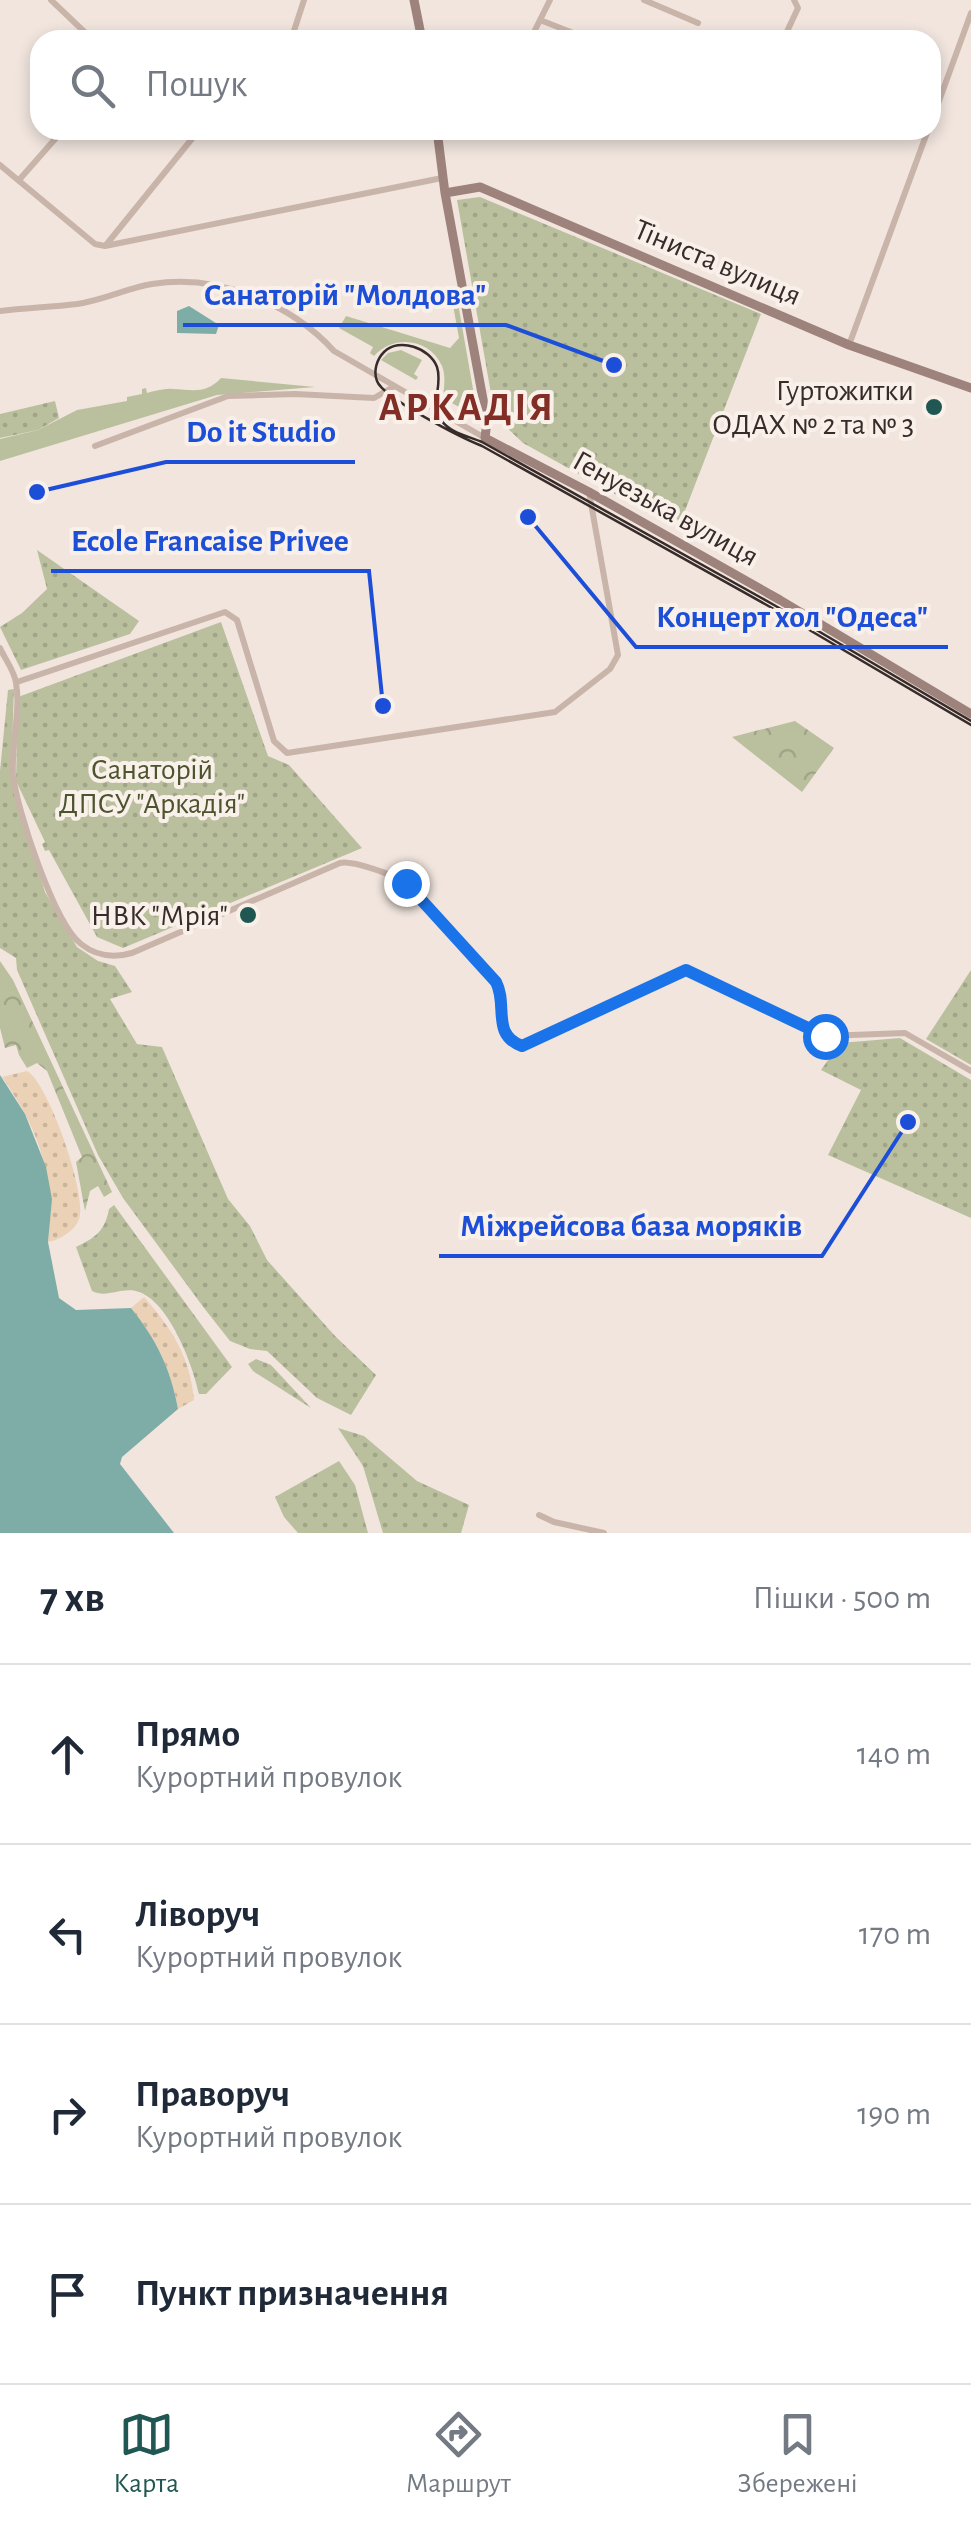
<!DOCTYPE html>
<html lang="uk">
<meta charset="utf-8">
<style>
body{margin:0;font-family:"Alegreya Sans",sans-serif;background:#f6f6f7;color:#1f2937}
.stop{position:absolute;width:30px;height:30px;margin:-22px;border:8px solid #1a73e8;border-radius:50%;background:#fff}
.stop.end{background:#1a73e8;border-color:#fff;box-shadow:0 2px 10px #0008}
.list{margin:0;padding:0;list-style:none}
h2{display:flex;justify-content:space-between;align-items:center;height:130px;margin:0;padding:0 40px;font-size:42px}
h2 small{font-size:32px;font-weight:400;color:#747a83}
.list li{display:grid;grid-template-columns:65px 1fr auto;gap:30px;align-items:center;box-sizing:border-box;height:180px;padding:0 40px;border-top:2px solid #e0e1e3}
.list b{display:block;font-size:38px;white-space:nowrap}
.list p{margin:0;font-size:32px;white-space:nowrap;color:#747a83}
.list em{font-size:32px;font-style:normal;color:#747a83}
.icon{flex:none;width:55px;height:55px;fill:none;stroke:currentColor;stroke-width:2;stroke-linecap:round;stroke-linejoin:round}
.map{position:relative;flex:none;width:971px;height:1533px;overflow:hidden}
.search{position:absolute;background:#fff;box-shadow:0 5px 15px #0003;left:30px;right:30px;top:30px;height:110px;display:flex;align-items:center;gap:25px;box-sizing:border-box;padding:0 35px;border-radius:30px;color:#747a83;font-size:38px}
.sheet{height:850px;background:#fff}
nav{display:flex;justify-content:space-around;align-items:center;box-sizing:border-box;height:140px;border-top:2px solid #e0e1e3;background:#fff;font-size:28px;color:#747a83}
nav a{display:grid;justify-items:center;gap:5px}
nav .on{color:#215752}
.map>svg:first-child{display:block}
.grass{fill:#bac09e}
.forest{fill:url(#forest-crowns)}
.sand{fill:url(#sand-dots)}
.park{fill:url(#park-dots)}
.water{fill:#7eada8}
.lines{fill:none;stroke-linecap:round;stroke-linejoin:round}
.street{stroke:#c9b4aa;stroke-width:6}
.secondary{stroke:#9d837c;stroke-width:9}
.tram{stroke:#372c29;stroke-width:2.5}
.route{stroke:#1a73e8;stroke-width:12}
.poi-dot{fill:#215752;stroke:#f9f0ea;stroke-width:4}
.labels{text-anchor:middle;stroke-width:8;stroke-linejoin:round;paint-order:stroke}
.street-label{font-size:30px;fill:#372c29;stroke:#f9f0ea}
.poi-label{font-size:30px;fill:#372c29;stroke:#f9f0ea;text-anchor:end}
.park-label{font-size:30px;fill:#4c542e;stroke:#f9f0ea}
.district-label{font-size:40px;font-weight:bold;letter-spacing:2.5px;fill:#822e26;stroke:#f9f0ea}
.leader{fill:none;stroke:#1d4ed8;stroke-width:4}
.callout-dot{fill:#1d4ed8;stroke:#f9f0ea;stroke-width:4}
.callout-label{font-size:32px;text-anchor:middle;font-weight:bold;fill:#1d4ed8;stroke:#f9f0ea;stroke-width:8;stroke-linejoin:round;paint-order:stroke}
</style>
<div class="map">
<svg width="971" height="1533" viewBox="0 0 971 1533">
<defs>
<pattern id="forest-crowns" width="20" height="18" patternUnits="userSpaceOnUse" patternTransform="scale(2.5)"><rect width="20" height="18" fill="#bac09e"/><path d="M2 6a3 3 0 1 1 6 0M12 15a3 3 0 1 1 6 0" fill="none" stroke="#a0a588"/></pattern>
<pattern id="sand-dots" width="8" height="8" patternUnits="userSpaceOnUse" patternTransform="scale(2.5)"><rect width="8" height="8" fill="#ebd1b6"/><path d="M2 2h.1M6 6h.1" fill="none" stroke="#cab49c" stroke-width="1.8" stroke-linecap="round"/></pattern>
<pattern id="park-dots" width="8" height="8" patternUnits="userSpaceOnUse" patternTransform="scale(2.5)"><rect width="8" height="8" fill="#bac09e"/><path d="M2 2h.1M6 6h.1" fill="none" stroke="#a0a588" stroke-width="1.8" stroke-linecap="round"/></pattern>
</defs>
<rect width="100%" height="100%" fill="#f1e5de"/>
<!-- grass -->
<path class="grass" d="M456,292L476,406L475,416L443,398C444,387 446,376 442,366C430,338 393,334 374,356L370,353L373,347L339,328L346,316L450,348L459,338L451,294Z
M401,350L422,360L414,374L418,377L416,380L381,360L388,353Z
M221,378L315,387L217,395L0,461V439L38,430L77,410L127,401V397L142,394V389L146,388L147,393C155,391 165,388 173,389C194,390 206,394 221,378Z"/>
<!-- forest -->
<path class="forest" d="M795,721L834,748L802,792L732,737Z
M0,961L13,980L112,1192L104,1197L98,1186L90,1191L85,1211L76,1162L82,1157L47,1071L37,1063L27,1068L19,1055L16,1045L5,1048L0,1028Z"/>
<!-- sand -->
<path class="sand" d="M27,1071C48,1082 88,1196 79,1219C75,1231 59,1240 48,1242C54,1174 41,1133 2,1077Z
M144,1297C172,1329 190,1356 194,1400L178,1409C172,1371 155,1338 131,1308Z"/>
<!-- park -->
<path class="park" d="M480,197L761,314L681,521L660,512L653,515L523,443L502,423L501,408L493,405L457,200Z
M55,401L59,418L38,430L0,438V414Z
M37,550L139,621L130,634L21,670L0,627L22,613L47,589Z
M221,622L268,756L289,765L362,848L123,948L97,937L49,850L45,851L42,844L45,842L16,781L18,697Z
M14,689L11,777L45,892L77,947L98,961L115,966L132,992L110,999L137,1044L162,1047L228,1199L250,1226L267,1260L335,1336L376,1375L351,1415L317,1398L267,1351L250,1349L230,1341L204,1308L123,1198L98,1155L17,970L16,958L0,948V771L8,690Z
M971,970V1065L926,1039Z
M900,1038L971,1080V1218L828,1155L861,1090L821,1070L840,1043Z
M114,1205L232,1367L206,1394H199C193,1365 169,1302 139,1292C122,1286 107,1299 92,1291L76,1247C95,1238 105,1231 109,1209Z
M256,1359L271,1365L311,1408L253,1371L248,1364Z
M338,1428L364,1436L417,1481L469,1505L461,1533H383L363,1466Z
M339,1461L355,1485L368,1533H298L284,1517L275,1497Z"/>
<!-- water -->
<path class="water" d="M189,306L219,325L216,334L177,333V311Z
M0,1075L25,1114L46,1167L52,1199L48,1242L59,1298L76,1310L131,1308C156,1339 171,1369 178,1409L122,1457L120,1464L174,1533H0Z"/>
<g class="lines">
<!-- street -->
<path class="street" d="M51,0L93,40
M644,0L698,23
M540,20L591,40
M291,40L304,0
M530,40L550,0
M783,40L798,8L794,0
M931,123L971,13
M0,165L95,244L105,246L442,178
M19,180L63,130
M106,245L199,130
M0,311C26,308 52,307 77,304C104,300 127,288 152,284C217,273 290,303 334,351L485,438
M849,345L928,130
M95,446L228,396L295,394L374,398L393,387
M0,648C5,659 15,672 16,683C21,709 11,746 13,775C17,810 54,923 81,944C96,956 114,958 132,953L340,863C352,860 395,875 405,883C417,891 494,975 499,987C509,1009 491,1036 522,1046L686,970L825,1036L905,1033L971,1071
M17,682L225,612L237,620L274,741L287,753L555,712L610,669L618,655L589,492
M539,1515L554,1522L604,1533"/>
<!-- secondary -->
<path class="secondary" d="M414,0L422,40
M437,130L445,193L487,421L485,438L589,492L780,600L971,714
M445,193L480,187L849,345L971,388"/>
<!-- tram -->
<path class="tram" d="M971,721L774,605L482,442C468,436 450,433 441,420C430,404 443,384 437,367C430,348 399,337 384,352C377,359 373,371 377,381C383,398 462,438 482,446L772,608L971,725"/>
</g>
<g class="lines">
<!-- route -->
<path class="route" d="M406,883L496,982C508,1005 491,1035 522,1046L686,970L825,1036"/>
</g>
<!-- markers -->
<g class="poi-dot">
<circle cx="934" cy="407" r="10"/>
<circle cx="248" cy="915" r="10"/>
</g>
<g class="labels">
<!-- street labels -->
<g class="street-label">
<text transform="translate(718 262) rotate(23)" y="10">Тіниста вулиця</text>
<text transform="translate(666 508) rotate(29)" y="10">Генуезька вулиця</text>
</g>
<!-- poi labels -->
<g class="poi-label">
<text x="914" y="400">Гуртожитки<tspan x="914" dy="34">ОДАХ № 2 та № 3</tspan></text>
<text x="228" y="925">НВК "Мрія"</text>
</g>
<!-- park labels -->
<g class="park-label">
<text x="152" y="779">Санаторій<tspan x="152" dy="34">ДПСУ "Аркадія"</tspan></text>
</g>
<!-- district labels -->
<g class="district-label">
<text x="467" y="420">АРКАДІЯ</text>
</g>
</g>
<!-- callouts -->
<path class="leader" d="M614 365L506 325H183M37 492L166 462H355M383 706L369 571H51M528 517L636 647H948M908 1122L822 1256H439"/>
<g class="callout-dot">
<circle cx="614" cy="365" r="10"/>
<circle cx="37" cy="492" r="10"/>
<circle cx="383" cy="706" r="10"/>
<circle cx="528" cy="517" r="10"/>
<circle cx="908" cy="1122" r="10"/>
</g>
<g class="callout-label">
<text x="345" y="305">Санаторій "Молдова"</text>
<text x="261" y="442">Do it Studio</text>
<text x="210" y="551">Ecole Francaise Privee</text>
<text x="792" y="627">Концерт хол "Одеса"</text>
<text x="631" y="1236">Міжрейсова база моряків</text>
</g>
</svg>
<div class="stop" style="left:825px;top:1036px"></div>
<div class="stop end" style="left:406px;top:883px"></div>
<div class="search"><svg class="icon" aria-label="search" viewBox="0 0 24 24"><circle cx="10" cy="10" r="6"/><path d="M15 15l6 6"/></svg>Пошук</div>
</div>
<section class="sheet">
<h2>7 хв<small>Пішки · 500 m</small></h2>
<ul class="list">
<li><svg class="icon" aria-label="ahead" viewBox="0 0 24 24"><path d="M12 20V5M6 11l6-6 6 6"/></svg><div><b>Прямо</b><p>Курортний провулок</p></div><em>140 m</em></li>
<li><svg class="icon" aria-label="left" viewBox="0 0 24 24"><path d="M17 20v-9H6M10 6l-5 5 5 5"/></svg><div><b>Ліворуч</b><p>Курортний провулок</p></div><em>170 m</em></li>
<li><svg class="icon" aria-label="right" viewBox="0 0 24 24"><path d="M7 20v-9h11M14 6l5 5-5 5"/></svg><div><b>Праворуч</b><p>Курортний провулок</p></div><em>190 m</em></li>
<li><svg class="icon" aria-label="arrive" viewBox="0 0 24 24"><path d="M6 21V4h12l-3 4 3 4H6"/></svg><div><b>Пункт призначення</b></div></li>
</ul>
</section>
<nav>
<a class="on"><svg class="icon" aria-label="map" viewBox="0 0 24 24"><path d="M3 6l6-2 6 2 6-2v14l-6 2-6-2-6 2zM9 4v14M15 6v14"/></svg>Карта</a>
<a><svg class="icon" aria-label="directions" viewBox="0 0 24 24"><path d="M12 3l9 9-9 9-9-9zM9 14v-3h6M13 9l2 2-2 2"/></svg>Маршрут</a>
<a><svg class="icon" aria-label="saved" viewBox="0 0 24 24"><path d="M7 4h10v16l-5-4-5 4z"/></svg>Збережені</a>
</nav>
